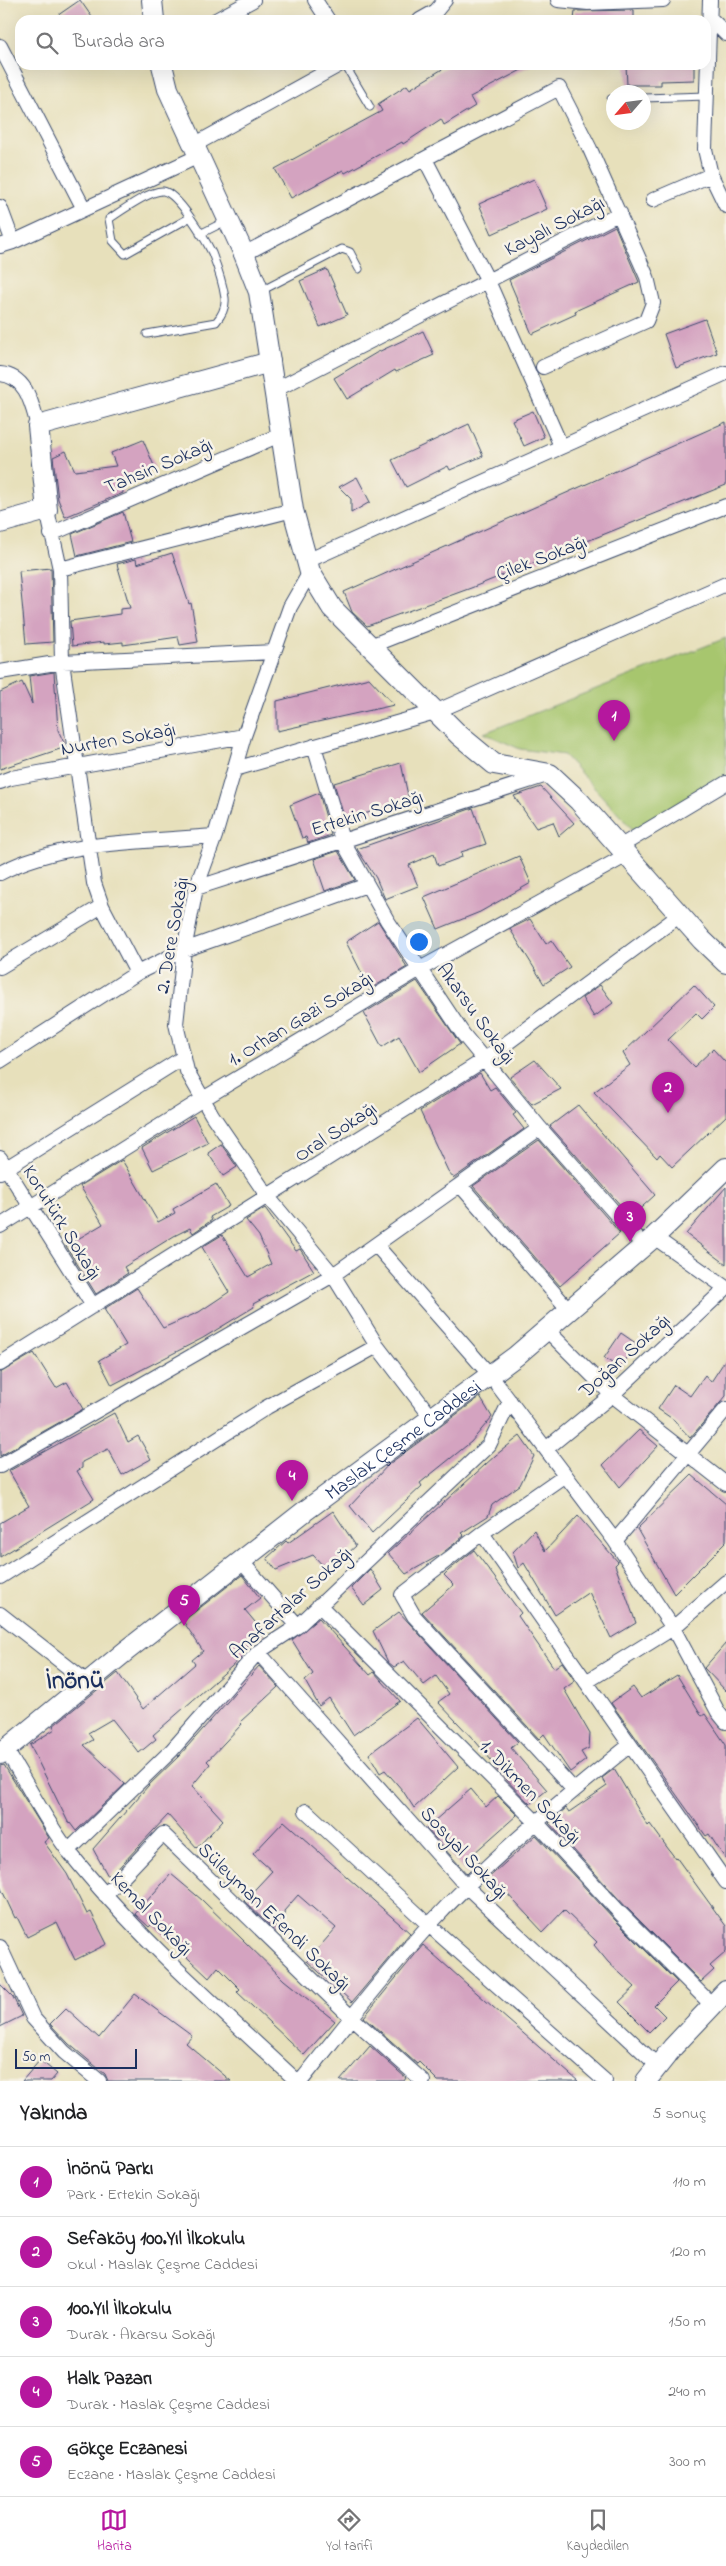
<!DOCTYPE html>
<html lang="tr">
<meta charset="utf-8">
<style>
body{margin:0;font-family:"Indie Flower",sans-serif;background:#f6f6f6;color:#202124}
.compass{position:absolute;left:606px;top:85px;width:45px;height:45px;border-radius:50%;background:#fff;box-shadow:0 5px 20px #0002;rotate:242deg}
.scale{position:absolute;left:15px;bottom:12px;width:122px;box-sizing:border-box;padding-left:5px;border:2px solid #1b2f5e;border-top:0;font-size:14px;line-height:18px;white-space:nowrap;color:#1b2f5e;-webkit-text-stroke:4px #f7f3e8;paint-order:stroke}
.you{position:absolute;left:418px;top:941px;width:18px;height:18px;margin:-12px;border:4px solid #fff;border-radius:50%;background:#1a73e8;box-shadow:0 0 0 8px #1a73e833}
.badge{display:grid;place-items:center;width:32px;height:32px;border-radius:50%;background:#b5179e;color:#fff;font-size:16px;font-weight:700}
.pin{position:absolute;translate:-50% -41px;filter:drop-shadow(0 1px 2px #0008)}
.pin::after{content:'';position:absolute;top:26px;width:18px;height:15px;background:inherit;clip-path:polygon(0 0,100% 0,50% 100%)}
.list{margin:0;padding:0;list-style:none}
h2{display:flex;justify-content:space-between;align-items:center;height:65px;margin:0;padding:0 20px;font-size:21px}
h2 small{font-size:16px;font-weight:400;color:#757577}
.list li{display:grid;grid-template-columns:32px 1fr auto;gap:15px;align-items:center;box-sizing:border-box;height:70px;padding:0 20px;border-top:1px solid #e0e0e0}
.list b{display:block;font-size:19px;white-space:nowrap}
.list p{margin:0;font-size:16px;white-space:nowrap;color:#757577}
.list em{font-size:16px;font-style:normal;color:#757577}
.icon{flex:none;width:28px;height:28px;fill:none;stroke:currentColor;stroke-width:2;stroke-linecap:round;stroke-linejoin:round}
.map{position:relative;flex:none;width:726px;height:2081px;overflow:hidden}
.search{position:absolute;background:#fff;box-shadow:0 5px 20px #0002;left:15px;right:15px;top:15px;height:55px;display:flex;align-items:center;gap:12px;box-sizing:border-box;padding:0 18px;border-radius:15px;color:#757577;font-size:19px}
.sheet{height:415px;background:#fff}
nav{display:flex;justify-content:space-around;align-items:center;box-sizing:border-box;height:70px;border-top:1px solid #e0e0e0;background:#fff;font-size:14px;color:#757577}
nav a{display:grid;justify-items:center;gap:2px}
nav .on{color:#b5179e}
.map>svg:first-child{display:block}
.green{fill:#a7c66e;stroke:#617a66}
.building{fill:#d4a3c0}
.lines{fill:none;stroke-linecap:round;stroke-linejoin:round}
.lane-casing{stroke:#3a4a6c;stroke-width:9}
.street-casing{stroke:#3a4a6c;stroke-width:16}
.secondary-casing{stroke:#3a4a6c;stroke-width:22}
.lane{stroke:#fff;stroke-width:7}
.street{stroke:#fff;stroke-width:14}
.secondary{stroke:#fff;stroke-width:20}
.labels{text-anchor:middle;stroke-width:5;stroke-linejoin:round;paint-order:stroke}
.street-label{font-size:20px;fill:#1b2f5e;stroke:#f7f3e8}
.district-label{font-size:25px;font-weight:bold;fill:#1b2f5e;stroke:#f7f3e8}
</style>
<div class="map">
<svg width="726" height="2081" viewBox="0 0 726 2081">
<rect width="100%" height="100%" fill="#f7f3e8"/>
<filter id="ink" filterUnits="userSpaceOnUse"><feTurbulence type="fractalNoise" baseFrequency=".02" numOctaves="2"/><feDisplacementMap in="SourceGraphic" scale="10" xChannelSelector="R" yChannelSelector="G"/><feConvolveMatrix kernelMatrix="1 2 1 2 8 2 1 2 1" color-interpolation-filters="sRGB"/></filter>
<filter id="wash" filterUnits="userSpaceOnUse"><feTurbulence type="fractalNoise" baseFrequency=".0096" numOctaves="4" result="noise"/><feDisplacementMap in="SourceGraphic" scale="20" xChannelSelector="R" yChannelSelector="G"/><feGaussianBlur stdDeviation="1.12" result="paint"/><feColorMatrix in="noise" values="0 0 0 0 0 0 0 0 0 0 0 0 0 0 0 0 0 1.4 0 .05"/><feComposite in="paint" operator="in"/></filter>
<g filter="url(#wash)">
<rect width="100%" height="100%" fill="#e7e0bb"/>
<!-- green -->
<path class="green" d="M726,638V778L635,832L564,755L520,749L484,733Z"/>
<g id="blocks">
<!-- building -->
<path class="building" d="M80,0L94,20H51Z
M634,10V20H574L575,11Z
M449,65H531L470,97L475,106L444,125L441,119L403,144L402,142L345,173L343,170L291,198L275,169L382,111L378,104L407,85L410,89Z
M626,65H694V80L661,81V85H627Z
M534,179L547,209L492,234L479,204Z
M615,226L639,282L575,311L576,314L532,334L509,280Z
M327,269L347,315L320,327L300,281Z
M705,319L717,353L676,368L664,334Z
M423,331L434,355L396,372L395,370L347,399L334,378L376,353Z
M533,411L544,437L524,446L512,420Z
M726,422V485L471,588L367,626L352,612L344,592Z
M469,424L483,456L450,470L448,466L406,487L392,460Z
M143,440L155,468L121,483L123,493L65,517L58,499L53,457L66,451L75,471L116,466L111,453Z
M357,477L370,502L351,513V499L339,487Z
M123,512L131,542L77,556L72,534Z
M172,553L189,604L191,603L198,642L180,645L178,637L123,645V642L104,644V642L72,646L70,621L120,614V609L130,608L117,564L136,559L137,564Z
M51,568L53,642L26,644L19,571Z
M54,672L58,730L66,747L0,769V692L22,682L32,704L29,676Z
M369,678L394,705L277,731V701Z
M401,763L409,800L345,820L334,783Z
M541,787L574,823L559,836L553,822L536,828L514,796Z
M319,793L331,835L308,843L306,837L302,838L290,805Z
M473,808L486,844L461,852L462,857L438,866L434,854L409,865L418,886L385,899L376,878L357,849Z
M338,851L355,880L325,891L314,859Z
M519,856L531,883L480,912L438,929L424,897Z
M530,919L546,944L551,940L570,967L544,984L510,929Z
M378,921L407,967L370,989L346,942Z
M417,981L460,1044L419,1072L399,1036L382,1047L364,1013Z
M600,985L613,1003L594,1017L582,998Z
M694,985L714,1007L702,1019L696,1013L668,1040L694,1067L713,1049L726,1063V1116L672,1167L660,1154L657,1158L594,1092L630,1065L623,1053Z
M535,1060L561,1089L532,1104L510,1077Z
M480,1073L490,1090L495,1087L516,1113L513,1115L524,1129L454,1178L448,1171L420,1111Z
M578,1105L655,1195L631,1217L550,1126Z
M194,1116L208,1143L153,1170L142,1148Z
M539,1140L620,1233L560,1286L473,1186Z
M221,1144L237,1167L223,1176L208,1153Z
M122,1160L158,1222L175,1213L173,1209L216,1184L229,1206L210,1217L212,1220L193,1233L190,1228L174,1236L124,1267L128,1273L96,1294L66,1246L103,1224L80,1186Z
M726,1187V1264L686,1234Z
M265,1208L296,1251L300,1249L314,1271L253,1304L254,1307L203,1338L112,1385L99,1360L126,1345L104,1309L137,1288L163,1328L199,1312L229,1292L202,1247L222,1235L248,1277L271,1264L259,1236L246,1220Z
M621,1333L637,1344L620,1368L604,1358Z
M34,1353L56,1388L67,1382L83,1409L0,1456V1373Z
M726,1359V1396L690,1438L674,1420L658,1409L674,1385L690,1396L705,1375L711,1382Z
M480,1397L492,1417L471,1442L420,1483L422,1486L372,1533L350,1506L389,1464Z
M114,1413L128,1442L138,1436L151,1459L122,1475L108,1449L82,1462V1468L77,1471L94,1499L0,1557V1523L29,1506L9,1471Z
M639,1430L658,1446L620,1487L603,1465Z
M520,1436L534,1456L520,1485L492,1505L488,1516L461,1533L464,1536L440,1555L406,1574L388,1553L496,1455Z
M692,1475L726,1504V1542L674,1594L637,1529Z
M333,1511L356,1546L328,1571L313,1555L276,1570L267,1558L286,1541L288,1543Z
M578,1516L618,1562L615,1565L636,1623L611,1638L589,1592L555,1615L524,1563L518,1568L513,1552L534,1530L545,1551Z
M474,1550L521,1613L518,1616L554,1668L562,1662L575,1681L564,1689L590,1734L589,1748L581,1752L586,1760L570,1772L544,1734L539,1739L422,1612L454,1585L444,1575L448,1571Z
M370,1569L383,1590L364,1605L351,1588Z
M242,1575L260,1598L245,1610L265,1634L246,1648L248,1651L239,1660L153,1735L156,1739L139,1753L112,1719L88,1733L93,1740L84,1745L125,1784L76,1831L70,1823L69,1824L30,1745L55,1729L53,1726L118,1673L143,1709L195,1664L192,1660L203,1651L183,1621Z
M399,1612L518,1742L511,1748L547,1790L530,1804L494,1767L496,1766L476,1742L438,1702L449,1694L436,1676L424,1685L404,1661L394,1667L388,1662L373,1631Z
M319,1618L370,1675L374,1672L400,1701L353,1735L329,1698L319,1706L305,1681L313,1674L292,1640Z
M726,1643V1691L704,1668Z
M259,1666L278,1687L240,1722L242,1724L207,1761L210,1764L192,1786L223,1820L197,1848L168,1815L109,1878L93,1849L148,1786L179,1756Z
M677,1675L702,1716L705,1714L726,1745V1860L709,1834L706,1836L611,1703L633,1687L641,1698Z
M417,1718L458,1767L414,1808L403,1791L385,1770L380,1773L369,1754Z
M4,1765L49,1838L44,1842L67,1874L87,1914L91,1912L107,1944L75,1960L57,1922L27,1937L17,1917L15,1918L0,1886V1766Z
M614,1769L648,1826L650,1824L675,1858L676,1857L726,1926V1952L710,1966L714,1970L701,1982L627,1908L549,1823L566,1808L569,1812L607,1786L602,1778Z
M471,1789L486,1807L498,1796L517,1815L473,1854L479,1862L467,1874L426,1828Z
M284,1821L410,1933L352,2002L307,1961L336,1928L298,1895L284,1911L285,1916L273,1929L244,1901L272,1871L253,1854Z
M536,1835L615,1920L677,1982L654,2005L665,2016L649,2032L619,2002L635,1987L608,1962L594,1945L597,1942L564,1910L543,1932L500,1886L495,1891L485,1881Z
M171,1874L202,1900L284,1980L335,2021L304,2055L237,1992L240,1989L218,1967L209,1978L152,1924L149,1927L135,1914Z
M423,1945L477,1993L578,2081H438L419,2062L417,2064L364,2017Z
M0,1984L13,1997L22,2016L0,2027Z
M135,1994L192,2036L186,2043L231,2081H108L105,2074L69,2044L50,2024L66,2008L99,2038Z
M370,2046L406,2078L404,2081H340Z
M40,2060L57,2074L51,2081H22Z"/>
</g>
</g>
<g filter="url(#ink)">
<use href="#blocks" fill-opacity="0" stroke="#3a4a6c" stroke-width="1"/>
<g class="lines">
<defs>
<path id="lane" d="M345,65L370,107
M644,98L707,96
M611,99H614
M200,234L228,220
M261,291L342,249L350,252L359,269
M147,334L216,322C222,315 226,307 225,298C223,284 217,266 212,253C205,239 178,193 163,191C150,190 121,211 109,219L113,241L125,254L189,218"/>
<path id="street" d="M315,0L328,20
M558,0L588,3L663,0
M710,0L705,149L711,175L726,206
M710,18L726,34
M216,20L253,0
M420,20L436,11L445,0
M0,46L84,209
M194,145L339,65
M425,159L488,281L561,446
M653,200L711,175
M0,207L13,242L0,246
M13,242L199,156
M244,254L559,88L590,149L647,277L653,303L646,321L543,367
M0,374C27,376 32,405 38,426
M273,391L620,213
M47,510L60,569L62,662L94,883L102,906L137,973
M51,534L282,434
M307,561L726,373
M60,569L293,510
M310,572L290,607L244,736L215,836L196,888L184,950L176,1024L187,1071L212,1115L268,1197L333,1275L377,1346L432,1418
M370,646L726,506
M0,672L62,662L274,652
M314,746L342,840L387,920L463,1034L540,1128L644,1246
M235,769L435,712L726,584
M0,782L11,778L244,736
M619,847L726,783
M0,873C62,840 146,842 215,836
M196,888L547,775
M0,967L102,906
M0,1061L137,973L184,950L367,885
M0,1158L93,1306
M0,1172L184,1057
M460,1185L569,1310
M0,1226L203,1099L420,969L627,855
M654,1237L726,1288
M376,1245L490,1375L615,1541L673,1628L718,1712L726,1722
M547,1330L612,1395L726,1484
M0,1364L484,1060L680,915
M546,1449L612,1395L726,1288
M0,1466L333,1275L540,1128
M565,1475L482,1533L402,1595L414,1616L574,1790
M482,1533L726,1882
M615,1541L726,1409
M241,1561L298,1626
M0,1577L267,1407L377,1346
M319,1605L536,1822L621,1914L713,2006
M0,1614L87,1682
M258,1652L468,1888L658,2066
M586,1682L673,1628L726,1582
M6,1750C27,1783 45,1821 70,1853C137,1937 219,2008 297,2081
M306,1811L429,1925L605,2081
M68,1851L172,1750L258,1652L298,1626L489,1445L510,1401
M105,1895L163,1834L351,2017L423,2081
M0,1947L33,2018L64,2052L99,2081
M301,2081C343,2028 384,1975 429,1925C490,1859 560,1801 630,1745"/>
<g id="secondary">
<path d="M152,0L154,20"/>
<path d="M162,65L168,89L244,254L259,292L293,510L310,572L332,608L459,735L494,764L550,774L579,801L702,940L726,963"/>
<path d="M0,523L47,510L38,426L270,362"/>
<path id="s1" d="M0,1754L126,1651L305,1511L516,1356L654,1237L726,1168"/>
<path d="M646,2081L673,2047L726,1991"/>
</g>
</defs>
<!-- lane casing -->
<use href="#lane" class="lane-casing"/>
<!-- street casing -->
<use href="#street" class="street-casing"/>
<!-- secondary casing -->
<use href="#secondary" class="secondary-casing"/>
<!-- lane -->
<use href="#lane" class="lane"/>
<!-- street -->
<use href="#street" class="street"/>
<!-- secondary -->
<use href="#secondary" class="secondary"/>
</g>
</g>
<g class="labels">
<!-- street labels -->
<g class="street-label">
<text transform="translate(554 225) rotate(-27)" y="7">Kayalı Sokağı</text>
<text transform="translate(158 465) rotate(-23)" y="7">Tahsin Sokağı</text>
<text transform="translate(541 557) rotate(-21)" y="7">Çilek Sokağı</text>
<text transform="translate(118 738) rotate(-10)" y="7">Nurten Sokağı</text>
<text transform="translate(367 812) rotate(-17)" y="7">Ertekin Sokağı</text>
<text transform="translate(171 935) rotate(-80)" y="7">2. Dere Sokağı</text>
<text transform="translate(477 1013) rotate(54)" y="7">Akarsu Sokağı</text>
<text transform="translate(300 1018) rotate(-31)" y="7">1. Orhan Gazi Sokağı</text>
<text transform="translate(335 1131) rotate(-33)" y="7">Oral Sokağı</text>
<text transform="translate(63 1222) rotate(58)" y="7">Korutürk Sokağı</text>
<text transform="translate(624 1355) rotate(-42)" y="7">Doğan Sokağı</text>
<text dy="7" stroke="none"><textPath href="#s1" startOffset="511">Maslak Çeşme Caddesi</textPath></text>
<text transform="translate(290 1602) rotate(-42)" y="7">Anafartalar Sokağı</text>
<text transform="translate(531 1791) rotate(46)" y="7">1. Dikmen Sokağı</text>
<text transform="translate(465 1852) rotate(47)" y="7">Sosyal Sokağı</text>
<text transform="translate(152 1913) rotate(46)" y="7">Kemal Sokağı</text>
<text transform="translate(275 1916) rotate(44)" y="7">Süleyman Efendi Sokağı</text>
</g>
<!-- district labels -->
<g class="district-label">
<text x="75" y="1688">İnönü</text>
</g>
</g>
</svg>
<svg class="compass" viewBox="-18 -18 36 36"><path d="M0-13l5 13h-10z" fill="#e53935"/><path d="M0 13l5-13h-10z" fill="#757577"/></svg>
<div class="scale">50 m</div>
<div class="you"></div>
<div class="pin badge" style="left:614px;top:741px">1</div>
<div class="pin badge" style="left:668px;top:1113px">2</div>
<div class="pin badge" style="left:630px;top:1242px">3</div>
<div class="pin badge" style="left:292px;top:1501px">4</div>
<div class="pin badge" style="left:184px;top:1626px">5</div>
<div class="search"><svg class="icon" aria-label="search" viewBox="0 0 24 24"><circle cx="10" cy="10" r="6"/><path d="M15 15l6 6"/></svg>Burada ara</div>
</div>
<section class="sheet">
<h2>Yakında<small>5 sonuç</small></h2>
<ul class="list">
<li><span class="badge">1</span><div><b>İnönü Parkı</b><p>Park · Ertekin Sokağı</p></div><em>110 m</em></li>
<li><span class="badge">2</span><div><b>Sefaköy 100.Yıl İlkokulu</b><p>Okul · Maslak Çeşme Caddesi</p></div><em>120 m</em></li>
<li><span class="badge">3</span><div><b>100.Yıl İlkokulu</b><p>Durak · Akarsu Sokağı</p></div><em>150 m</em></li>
<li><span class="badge">4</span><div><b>Halk Pazarı</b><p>Durak · Maslak Çeşme Caddesi</p></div><em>240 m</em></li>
<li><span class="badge">5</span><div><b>Gökçe Eczanesi</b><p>Eczane · Maslak Çeşme Caddesi</p></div><em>300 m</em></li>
</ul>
</section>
<nav>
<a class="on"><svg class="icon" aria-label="map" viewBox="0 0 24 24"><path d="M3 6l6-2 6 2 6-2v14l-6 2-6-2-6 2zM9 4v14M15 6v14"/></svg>Harita</a>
<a><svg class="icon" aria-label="directions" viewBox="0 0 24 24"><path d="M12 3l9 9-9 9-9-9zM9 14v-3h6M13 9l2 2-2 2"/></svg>Yol tarifi</a>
<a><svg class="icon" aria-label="saved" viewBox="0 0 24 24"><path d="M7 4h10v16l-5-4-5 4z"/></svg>Kaydedilen</a>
</nav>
